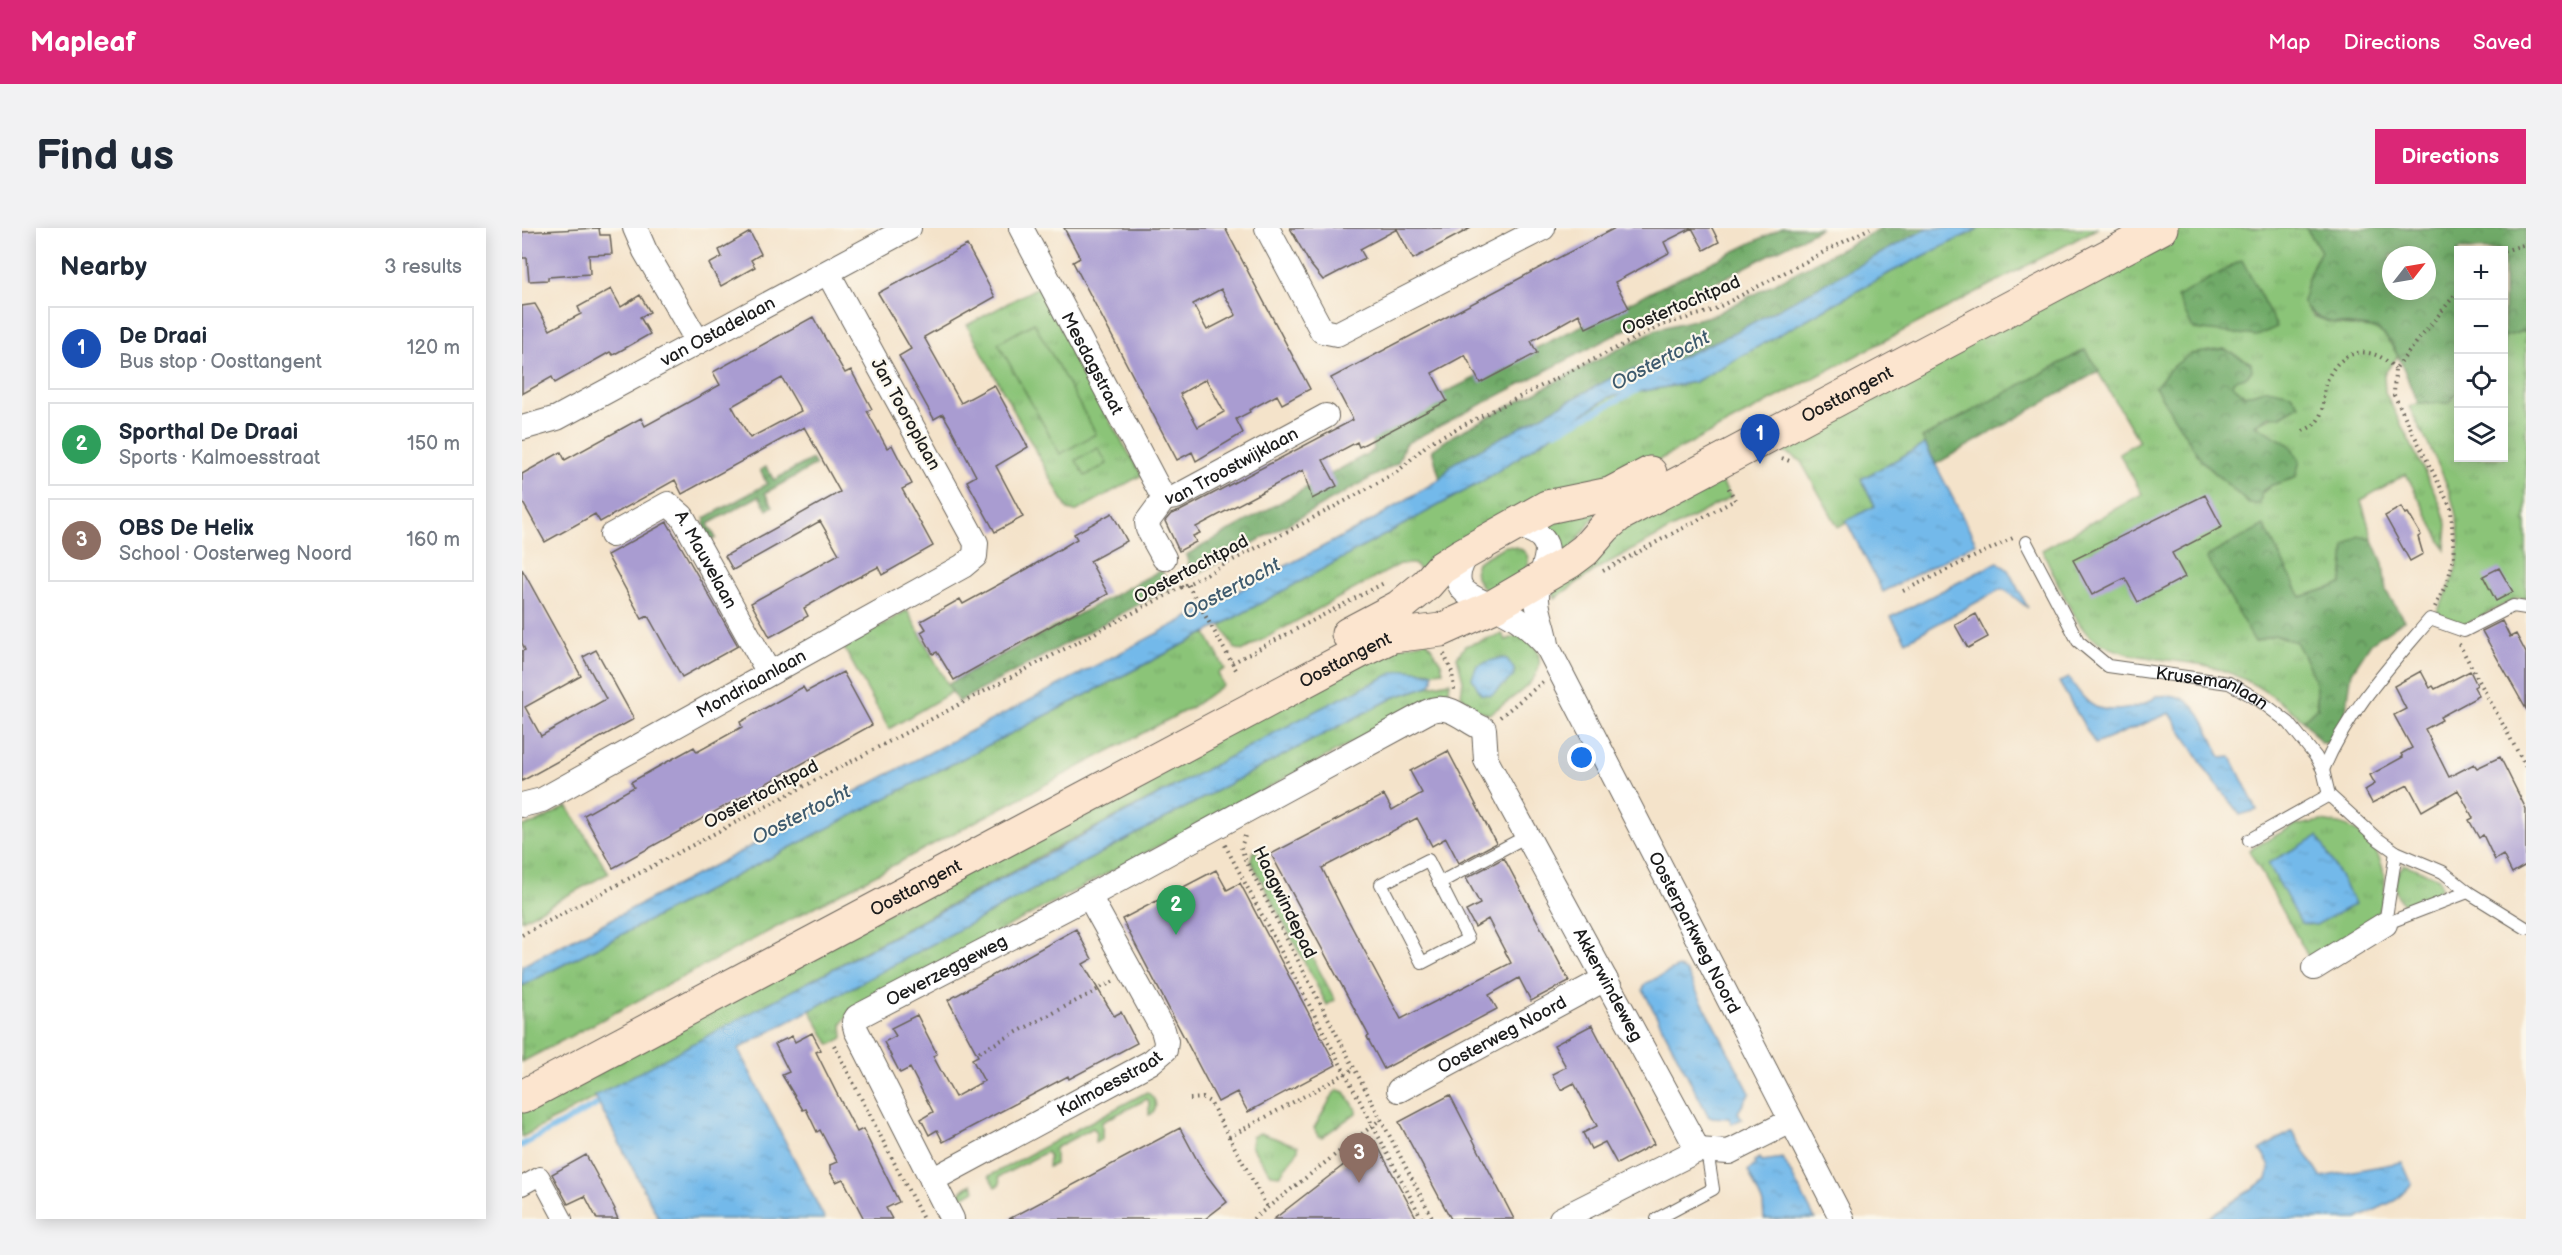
<!DOCTYPE html>
<meta charset="utf-8">
<style>
body{margin:0;font-family:"Balsamiq Sans",sans-serif;background:#f2f2f3;color:#1f2937}
.controls{position:absolute;right:18px;top:18px;display:grid;overflow:hidden;border-radius:0px;box-shadow:0 3px 15px #0003}
.controls button{width:54px;height:54px;display:grid;place-items:center;padding:0;border:0;border-bottom:2px solid #e0e1e3;background:#fff;color:#1f2937;font:30px sans-serif}
.compass{position:absolute;left:1860px;top:18px;width:54px;height:54px;border-radius:50%;background:#fff;box-shadow:0 3px 15px #0003;rotate:59deg}
.you{position:absolute;left:1060px;top:530px;width:21px;height:21px;margin:-15px;border:4px solid #fff;border-radius:50%;background:#1a73e8;box-shadow:0 0 0 9px #1a73e833}
.badge{display:grid;place-items:center;width:39px;height:39px;border-radius:50%;background:#db2777;color:#fff;font-size:20px;font-weight:700}
.pin{position:absolute;translate:-50% -50px;filter:drop-shadow(0 2px 3px #0008)}
.pin::after{content:'';position:absolute;top:32px;width:21px;height:18px;background:inherit;clip-path:polygon(0 0,100% 0,50% 100%)}
.list{margin:0;padding:0;list-style:none}
h2{display:flex;justify-content:space-between;align-items:center;height:78px;margin:0;padding:0 24px;font-size:26px}
h2 small{font-size:20px;font-weight:400;color:#747a83}
.list li{display:grid;grid-template-columns:39px 1fr auto;gap:18px;align-items:center;box-sizing:border-box;height:84px;margin:0 12px 12px;padding:0 12px;border:2px solid #e0e1e3;border-radius:0px}
.list b{display:block;font-size:22px;white-space:nowrap}
.list p{margin:0;font-size:20px;white-space:nowrap;color:#747a83}
.list em{font-size:20px;font-style:normal;color:#747a83}
.icon{flex:none;width:33px;height:33px;fill:none;stroke:currentColor;stroke-width:2;stroke-linecap:round;stroke-linejoin:round}
.map{position:relative;flex:none;width:2004px;height:991px;overflow:hidden;border-radius:0px}
header{display:flex;align-items:center;gap:36px;box-sizing:border-box;height:84px;padding:0 30px;background:#db2777;color:#fff}
header strong{font-size:28px}
nav{display:flex;gap:33px;margin-inline-start:auto;font-size:21px}
.intro{display:flex;align-items:center;justify-content:space-between;box-sizing:border-box;height:144px;padding:0 36px}
h1{margin:0;font-size:42px}
.button{padding:15px 27px;border-radius:0px;background:#db2777;color:#fff;font-size:21px;font-weight:700}
main{display:flex;gap:36px;padding:0 36px}
aside{flex:1;background:#fff;border-radius:0px;box-shadow:0 3px 15px #0003}
.map>svg:first-child{display:block}
.grass{fill:url(#grass-tufts);stroke:#54704a;stroke-width:1.5;fill-rule:evenodd}
.forest{fill:url(#forest-crowns);stroke:#466342;stroke-width:1.5;fill-rule:evenodd}
.pitch{fill:#8bc478;stroke:#54704a;stroke-width:1.5}
.water{fill:url(#water-ripples);stroke:#486a83;stroke-width:1.5}
.lines{fill:none;stroke-linecap:round;stroke-linejoin:round}
.stream{stroke:#73b9ea;stroke-width:6}
.building{fill:#a99cd1;fill-rule:evenodd}
.service-casing{stroke:#686259;stroke-width:14}
.pedestrian-casing{stroke:#686259;stroke-width:20}
.minor-casing{stroke:#686259;stroke-width:26}
.secondary-casing{stroke:#686259;stroke-width:35}
.path{stroke:#686259;stroke-width:4;stroke-dasharray:1.5 4.5;stroke-linecap:butt}
.service{stroke:#fff;stroke-width:12}
.pedestrian{stroke:#fff;stroke-width:18}
.minor{stroke:#fff;stroke-width:24}
.secondary{stroke:#fce5cf;stroke-width:33}
.labels{text-anchor:middle;stroke-width:4.5;stroke-linejoin:round;paint-order:stroke}
.street-label{font-size:18px;fill:#1c1c1c;stroke:#fbf7ec}
.water-label{font-size:20px;font-style:italic;fill:#3f5b6e;stroke:#fbf7ec}
</style>
<header>
<strong>Mapleaf</strong>
<nav><a>Map</a><a>Directions</a><a>Saved</a></nav>
</header>
<div class="intro"><h1>Find us</h1><a class="button">Directions</a></div>
<main>
<aside>
<h2>Nearby<small>3 results</small></h2>
<ul class="list">
<li><span class="badge" style="background:#1a4fb4">1</span><div><b>De Draai</b><p>Bus stop · Oosttangent</p></div><em>120 m</em></li>
<li><span class="badge" style="background:#2e9e5b">2</span><div><b>Sporthal De Draai</b><p>Sports · Kalmoesstraat</p></div><em>150 m</em></li>
<li><span class="badge" style="background:#8d6e63">3</span><div><b>OBS De Helix</b><p>School · Oosterweg Noord</p></div><em>160 m</em></li>
</ul>
</aside>
<div class="map">
<svg width="2004" height="991" viewBox="0 0 2004 991">
<defs>
<pattern id="grass-tufts" width="24" height="20" patternUnits="userSpaceOnUse" patternTransform="scale(1.5)"><rect width="24" height="20" fill="#8bc478"/><path d="M3 7l-1-3M5 7V3M7 7l1-3M15 17l-1-3M17 17v-4M19 17l1-3" fill="none" stroke="#77a867"/></pattern>
<pattern id="forest-crowns" width="20" height="18" patternUnits="userSpaceOnUse" patternTransform="scale(1.5)"><rect width="20" height="18" fill="#70aa68"/><path d="M2 6a3 3 0 1 1 6 0M12 15a3 3 0 1 1 6 0" fill="none" stroke="#5b8a55"/></pattern>
<pattern id="water-ripples" width="26" height="14" patternUnits="userSpaceOnUse" patternTransform="scale(1.5)"><rect width="26" height="14" fill="#73b9ea"/><path d="M2 4q2-2 4 0t4 0M15 11q2-2 4 0t4 0" fill="none" stroke="#639ec8"/></pattern>
</defs>
<rect width="100%" height="100%" fill="#fbf7ec"/>
<filter id="ink" filterUnits="userSpaceOnUse"><feTurbulence type="fractalNoise" baseFrequency=".0167" numOctaves="2"/><feDisplacementMap in="SourceGraphic" scale="12" xChannelSelector="R" yChannelSelector="G"/><feConvolveMatrix kernelMatrix="1 2 1 2 8 2 1 2 1" color-interpolation-filters="sRGB"/></filter>
<filter id="wash" filterUnits="userSpaceOnUse"><feTurbulence type="fractalNoise" baseFrequency=".008" numOctaves="4" result="noise"/><feDisplacementMap in="SourceGraphic" scale="24" xChannelSelector="R" yChannelSelector="G"/><feGaussianBlur stdDeviation="1.35" result="paint"/><feColorMatrix in="noise" values="0 0 0 0 0 0 0 0 0 0 0 0 0 0 0 0 0 1.4 0 .05"/><feComposite in="paint" operator="in"/></filter>
<g filter="url(#wash)">
<rect width="100%" height="100%" fill="#f4e3ca"/>
<!-- grass -->
<path class="grass" d="M1458,0H1576L1129,236L898,342L892,336H878L720,423L712,420L699,397L959,254L1087,169L1173,154L1369,44Z
M1662,0H1784L1799,23C1788,40 1783,55 1781,75L1791,88L1817,97L1850,100L1863,107L1876,128L1862,146L1863,164L1918,275L1925,296L1923,321L1884,246L1839,272L1851,312L1837,308L1822,340L1820,356L1779,369L1753,407L1774,413C1786,435 1797,455 1795,480L1781,492C1752,468 1723,447 1686,438C1647,429 1605,434 1570,410C1553,398 1531,343 1520,322L1620,266L1597,225L1617,213L1563,122L1400,210L1403,216L1339,251L1353,278L1316,299L1278,232L1255,221L1512,78ZM1720,129L1710,156L1723,168L1745,161L1777,177C1762,187 1748,188 1733,197L1748,207L1773,250L1750,257L1727,276L1679,232Z
M514,60L519,62L590,197L620,247L553,284L546,282L445,97Z
M2004,102V370H1995L1941,398L1913,388C1919,376 1927,363 1931,350C1952,291 1913,231 1887,179L1896,175H1926L1936,162V230H1982V109Z
M1197,249L1209,269L1078,339L1033,370L1031,364C1066,306 1139,278 1197,249Z
M1082,276L1040,333L1018,292Z
M983,318C1001,318 1011,326 1004,344L966,363C954,356 951,346 955,334Z
M385,382L430,464L367,501L322,420Z
M684,405L703,441L696,445L701,457L670,479L0,834V758Z
M980,406L984,412L1000,406C1004,410 1010,414 1013,419C1032,449 986,472 967,486L950,480L939,467L941,452L935,429L943,418Z
M905,413L919,435L921,443C912,445 906,443 897,443C880,443 868,446 854,453L522,626L0,909V879L858,423Z
M928,454L926,469H916L329,782L320,796L321,810L308,817L288,782L733,542L873,469L907,458Z
M45,578L87,645L0,692V598L14,595Z
M1799,593C1813,595 1827,597 1838,606C1864,626 1872,666 1850,692C1842,701 1800,722 1787,730L1727,622L1771,598Z
M734,622L813,772L805,777L729,633L730,626Z
M1882,636L1917,650L1919,658L1917,666L1884,679C1870,667 1871,650 1882,636Z
M816,862L823,864L834,881V885L800,909L796,908L792,900L812,865Z
M625,864C632,869 637,877 631,885L627,887V873L625,871L580,894V911L573,915L574,903L571,900L533,920V936L526,939L527,927L524,924L477,949L478,956L473,959L467,948Z
M738,905L776,918V923L758,947L749,946L729,918L730,909Z
M450,956L453,962L439,970L450,991H443C434,973 430,967 450,956Z"/>
<!-- forest -->
<path class="forest" d="M1260,0H1299L883,216L876,235L670,349L664,327L852,222L848,201Z
M1359,0H1406L1208,107L1153,132L1097,146L932,235L918,251L910,222L932,207L1135,101L1192,87Z
M1784,0H2004V102L1982,109V22H1936V162L1926,175H1896C1886,155 1878,124 1863,108C1844,87 1806,110 1781,75C1783,55 1788,40 1799,23ZM1869,27H1905V63H1869Z
M1720,32L1755,99L1735,108L1671,101L1655,69Z
M1702,121L1729,135L1730,142L1725,149L1712,152L1710,156L1723,168L1745,161L1769,166L1777,177L1759,188H1747L1733,197L1768,217L1778,233L1773,250L1750,257L1740,263L1738,276H1727L1679,232L1633,159L1648,141L1668,126Z
M1563,122L1577,143L1414,236L1400,210Z
M290,231L294,237L243,265L251,278L245,282L237,268L186,296L194,310L189,312C181,306 181,300 183,290L245,256L238,242L244,239L252,252Z
M1742,297L1779,369L1820,356L1823,318L1837,308L1851,312L1861,335L1864,363L1882,392L1849,415L1830,444L1823,489L1807,515H1799L1781,492L1795,480C1797,455 1786,435 1774,414L1753,407L1733,414L1684,329Z
M639,342L649,359L436,474L426,456Z"/>
<!-- pitch -->
<path class="pitch" d="M512,95L574,206L538,226L476,115Z
M576,220L585,236L563,248L554,232Z"/>
<!-- water -->
<path class="water" d="M1406,0H1458L1369,44L1173,154L1087,169L959,254L699,397L0,758V738L846,295L918,251L932,235L1097,146L1153,132L1208,107Z
M1403,216L1454,315L1361,364L1324,293L1353,278L1339,251Z
M1476,334L1486,342L1506,380L1483,362H1477L1384,413L1369,389Z
M978,430L985,431L992,441V448L969,467L959,466L950,450L955,437Z
M884,442L911,445V453L907,458L873,469L733,542L216,821L303,991H137L73,868L797,481L871,445Z
M1547,450C1555,461 1563,475 1576,480C1592,485 1624,480 1634,468C1640,468 1647,467 1653,468C1678,472 1689,510 1699,530L1709,529L1735,582L1718,587L1685,544L1648,485L1573,516L1537,454Z
M1796,608L1833,676L1794,697L1779,695L1746,635Z
M1156,739L1164,743L1228,865L1216,884L1220,891L1210,896L1207,890L1187,889L1121,762L1123,756Z
M1770,903L1799,949L1880,934L1890,956L1874,972L1835,991H1684L1745,951L1748,938L1738,922Z
M1238,930L1240,933L1261,930L1293,991H1242L1241,976L1226,943L1233,937L1232,933Z"/>
<g class="lines">
<!-- stream -->
<path class="stream" d="M1034,204L1115,162
M0,917L74,877"/>
</g>
<g id="blocks">
<!-- building -->
<path class="building" d="M77,0L78,7H88L90,26L67,27L68,46L26,49V52L7,53L5,30H0V4Z
M542,0H703L788,161L760,176L755,167L727,182L728,184L714,191L721,205L674,233L670,224L655,232L551,34L558,30ZM699,61L714,87L685,102L671,76ZM684,151L702,184L676,199L658,166Z
M768,0H949L891,31L875,1L838,21L843,30L801,52L788,36Z
M1093,0H1190L1197,14L1182,22L1170,0L1142,14L1147,25L1093,54L1107,80L1064,100L1057,86L1009,113L1015,125L958,155L943,127L910,145L925,173L837,219L835,214L801,232L815,258L790,271L781,242L674,299L678,305L671,308L674,314L657,323L643,293L649,286L658,283L831,192L809,150Z
M228,4L239,26L229,32L233,39L199,58L187,36L200,29L197,22Z
M445,17L473,69L402,109L439,175L472,157L506,219L474,238L501,289L473,304L445,253L454,248L428,198L421,186L412,191L377,128L389,121L356,65Z
M89,61L99,79L118,67L128,84L118,89L128,106L91,127L88,124L33,155L30,149L0,166V78L13,76L28,102L59,86L56,79Z
M291,89L323,145L329,142L350,181L345,183L365,220L370,217L390,256L380,261L411,318L360,347L356,339L331,352L282,380L286,388L248,409L229,375L317,326L298,293L211,342L203,328L318,264L282,199L160,266L153,252L78,294L73,286L23,314L0,273V246L39,224L43,232L119,190L123,198L198,157L191,144ZM260,150L279,183L228,210L210,178Z
M1683,267L1700,299L1650,325L1663,349L1616,374L1603,350L1570,367L1551,332Z
M1879,279L1883,286L1886,285L1899,307L1896,309L1901,326L1888,333L1863,288Z
M590,285L605,313L568,333L586,366L432,452L415,424L411,426L399,404L404,401L399,393L438,371L441,376L505,341L555,311L552,306Z
M145,294L216,418L160,449L126,388L120,391L85,327Z
M1977,340L1991,364L1974,373L1961,348Z
M0,341L59,448L3,479L19,508L84,471L61,429L74,422L112,491L0,553V423L3,422L0,415Z
M1454,386L1466,409L1446,420L1433,397Z
M1980,393L1988,409L1994,406L2004,425V481L1960,403Z
M1899,443L1908,460L1911,458L1913,461L1948,443L1955,457L1952,459L1957,468L1918,489L1920,492L1903,501L1927,549L1952,536L1955,540L1978,529L2004,581V637L1990,645L1981,627L1973,632L1961,607L1957,610L1947,592L1951,590L1936,562L1900,583L1886,557L1850,575L1843,562L1853,556L1848,547L1881,529L1879,526L1890,520L1872,487L1884,481L1872,458Z
M321,444L350,497L91,640L62,587L112,559L109,554L134,540L172,519L175,524L220,499L218,494L281,459L284,464Z
M926,523L974,615L937,635L924,610L910,618L895,590L800,640L824,688L879,791L989,735L966,691L953,699L944,683L958,676L944,650L982,630L1047,753L1009,773L997,750L967,767L975,781L862,841L845,809L847,808L749,626L862,567L870,582L900,565L888,543Z
M694,642L705,662L718,655L814,837L726,884L715,864L696,874L600,691Z
M554,701L570,731L561,736L592,788L599,784L615,815L547,851L546,848L421,914L415,902L407,907L399,891L411,884L388,840L378,845L362,814L374,808L369,800L395,787L415,826L411,828L433,869L462,853L450,831L456,828L426,772Z
M1070,797L1132,916L1095,936L1083,914L1069,921L1061,905L1075,898L1052,855L1039,862L1030,846L1044,839L1032,817Z
M290,805L299,822L294,824L314,864L335,904L341,901L377,974L364,980L370,991H342L321,951L314,954L308,944V937L315,934L298,902L295,904L284,881L281,882L260,847L267,844L253,816L270,808L273,814Z
M928,867L992,991H929L877,894Z
M658,900L680,941L705,974L683,991H487Z
M853,913L895,991H752L845,919Z
M64,927L93,981L92,982L96,991H75L63,968L46,976L30,946Z"/>
</g>
</g>
<g filter="url(#ink)">
<use href="#blocks" fill-opacity="0" stroke="#686259" stroke-width="1.5"/>
<g class="lines">
<defs>
<g id="service">
<path id="s1" d="M1504,314L1556,413L1586,438L1707,455L1737,472L1767,495L1794,529L1801,542L1807,567L1853,609L1874,624L1921,644L1946,664L2004,700"/>
<path d="M1801,542C1825,484 1868,438 1908,391L1942,403L1991,378L2004,380"/>
<path d="M1727,612L1807,567"/>
<path d="M906,632L946,711L900,735L859,656Z"/>
<path d="M917,655L1005,608"/>
<path d="M1863,696L1946,664"/>
<path d="M1863,696L1874,624"/>
<path d="M1135,991L1191,961L1185,923"/>
</g>
<path id="pedestrian" d="M0,958L18,948L41,991"/>
<g id="minor">
<path d="M113,0L123,23L176,114"/>
<path id="s2" d="M499,0L642,271"/>
<path d="M745,0L800,103L815,106L1021,0"/>
<path id="s3" d="M0,200L35,190L387,0"/>
<path d="M993,297C1050,312 1013,340 1015,372C1016,388 1024,402 1025,418"/>
<path id="s4" d="M90,307L146,276L160,288L247,445"/>
<path id="s5" d="M948,322C916,369 958,369 989,387C1003,395 1014,406 1025,418L1320,991"/>
<path id="s6" d="M642,330L626,301L625,294L642,271L654,269L804,188"/>
<path id="s7" d="M0,577L20,572L441,338L453,328L454,315L306,45"/>
<path d="M1792,740L1863,696"/>
<path id="s8" d="M877,862L1083,751"/>
<path id="s9" d="M410,952L629,834L643,822L644,813L641,802L567,668"/>
<path id="s10" d="M430,991L334,802L332,794L335,789L567,668L905,484C928,473 942,493 962,501L964,532L1176,922L1207,924L1269,893"/>
<path d="M1039,991L1176,922"/>
</g>
<g id="secondary">
<path d="M826,406L877,379L905,356L919,340L938,328L1025,279L1088,266L1128,245"/>
<path id="s11" d="M0,869L837,424L870,408L919,402L970,379L1047,334L1063,322L1083,299L1097,287L1639,0"/>
</g>
</defs>
<!-- service casing -->
<use href="#service" class="service-casing"/>
<!-- pedestrian casing -->
<use href="#pedestrian" class="pedestrian-casing"/>
<!-- minor casing -->
<use href="#minor" class="minor-casing"/>
<!-- secondary casing -->
<use href="#secondary" class="secondary-casing"/>
<!-- path -->
<path class="path" d="M1982,23L2004,16
M1781,203C1787,200 1792,198 1796,192C1803,181 1800,168 1804,156C1815,121 1850,114 1873,141
M1260,230L1270,234
M1081,343L1213,272L1205,257
M653,348L660,360
M666,357L710,435L864,354
M1381,363L1491,310
M1913,379L1926,352L1932,329L1929,280L1872,167L1873,141L1936,63
M1937,416L2004,539
M922,426L930,444L932,462
M710,435L716,445
M978,489L1021,454
M723,608L719,619L723,631L911,991
M703,617L900,991
M0,707L825,272L875,244L908,214L1140,97L1189,83L1348,0
M312,817L401,991
M457,824L592,753
M668,871L681,870L688,874L745,979
M707,909L832,841
M731,991L859,891"/>
<!-- service -->
<use href="#service" class="service"/>
<!-- pedestrian -->
<use href="#pedestrian" class="pedestrian"/>
<!-- minor -->
<use href="#minor" class="minor"/>
<!-- secondary -->
<use href="#secondary" class="secondary"/>
</g>
</g>
<g class="labels">
<!-- street labels -->
<g class="street-label">
<text transform="translate(1159 77) rotate(-23)" y="6">Oostertochtpad</text>
<text dy="6" stroke="none"><textPath href="#s3" startOffset="219">van Ostadelaan</textPath></text>
<text dy="6" stroke="none"><textPath href="#s2" startOffset="153">Mesdagstraat</textPath></text>
<text dy="6" stroke="none"><textPath href="#s11" startOffset="1506">Oosttangent</textPath></text>
<text transform="translate(384 186) rotate(61)" y="6">Jan Tooroplaan</text>
<text dy="6" stroke="none"><textPath href="#s6" startOffset="144">van Troostwijklaan</textPath></text>
<text dy="6" stroke="none"><textPath href="#s4" startOffset="132">A. Mauvelaan</textPath></text>
<text transform="translate(669 341) rotate(-28)" y="6">Oostertochtpad</text>
<text dy="6" stroke="none"><textPath href="#s11" startOffset="932">Oosttangent</textPath></text>
<text dy="6" stroke="none"><textPath href="#s7" startOffset="260">Mondriaanlaan</textPath></text>
<text dy="6" stroke="none"><textPath href="#s1" startOffset="258">Krusemanlaan</textPath></text>
<text transform="translate(239 566) rotate(-28)" y="6">Oostertochtpad</text>
<text dy="6" stroke="none"><textPath href="#s11" startOffset="446">Oosttangent</textPath></text>
<text transform="translate(763 674) rotate(64)" y="6">Haagwindepad</text>
<text dy="6" stroke="none"><textPath href="#s5" startOffset="468">Oosterparkweg Noord</textPath></text>
<text dy="6" stroke="none"><textPath href="#s10" startOffset="327">Oeverzeggeweg</textPath></text>
<text dy="6" stroke="none"><textPath href="#s10" startOffset="1222">Akkerwindeweg</textPath></text>
<text dy="6" stroke="none"><textPath href="#s8" startOffset="117">Oosterweg Noord</textPath></text>
<text dy="6" stroke="none"><textPath href="#s9" startOffset="202">Kalmoesstraat</textPath></text>
</g>
<!-- water labels -->
<g class="water-label">
<text transform="translate(1138 132) rotate(-27)" y="7">Oostertocht</text>
<text transform="translate(709 360) rotate(-28)" y="7">Oostertocht</text>
<text transform="translate(279 586) rotate(-27)" y="7">Oostertocht</text>
</g>
</g>
</svg>
<div class="controls">
<button>+</button>
<button>−</button>
<button><svg class="icon" aria-label="locate" viewBox="0 0 24 24"><circle cx="12" cy="12" r="6"/><path d="M12 2v4M12 18v4M2 12h4M18 12h4"/></svg></button>
<button><svg class="icon" aria-label="layers" viewBox="0 0 24 24"><path d="M12 4l9 5-9 5-9-5zM3 14l9 5 9-5"/></svg></button>
</div>
<svg class="compass" viewBox="-18 -18 36 36"><path d="M0-13l5 13h-10z" fill="#e53935"/><path d="M0 13l5-13h-10z" fill="#747a83"/></svg>
<div class="you"></div>
<div class="pin badge" style="left:1238px;top:236px;background:#1a4fb4">1</div>
<div class="pin badge" style="left:654px;top:707px;background:#2e9e5b">2</div>
<div class="pin badge" style="left:837px;top:955px;background:#8d6e63">3</div>
</div>
</main>
